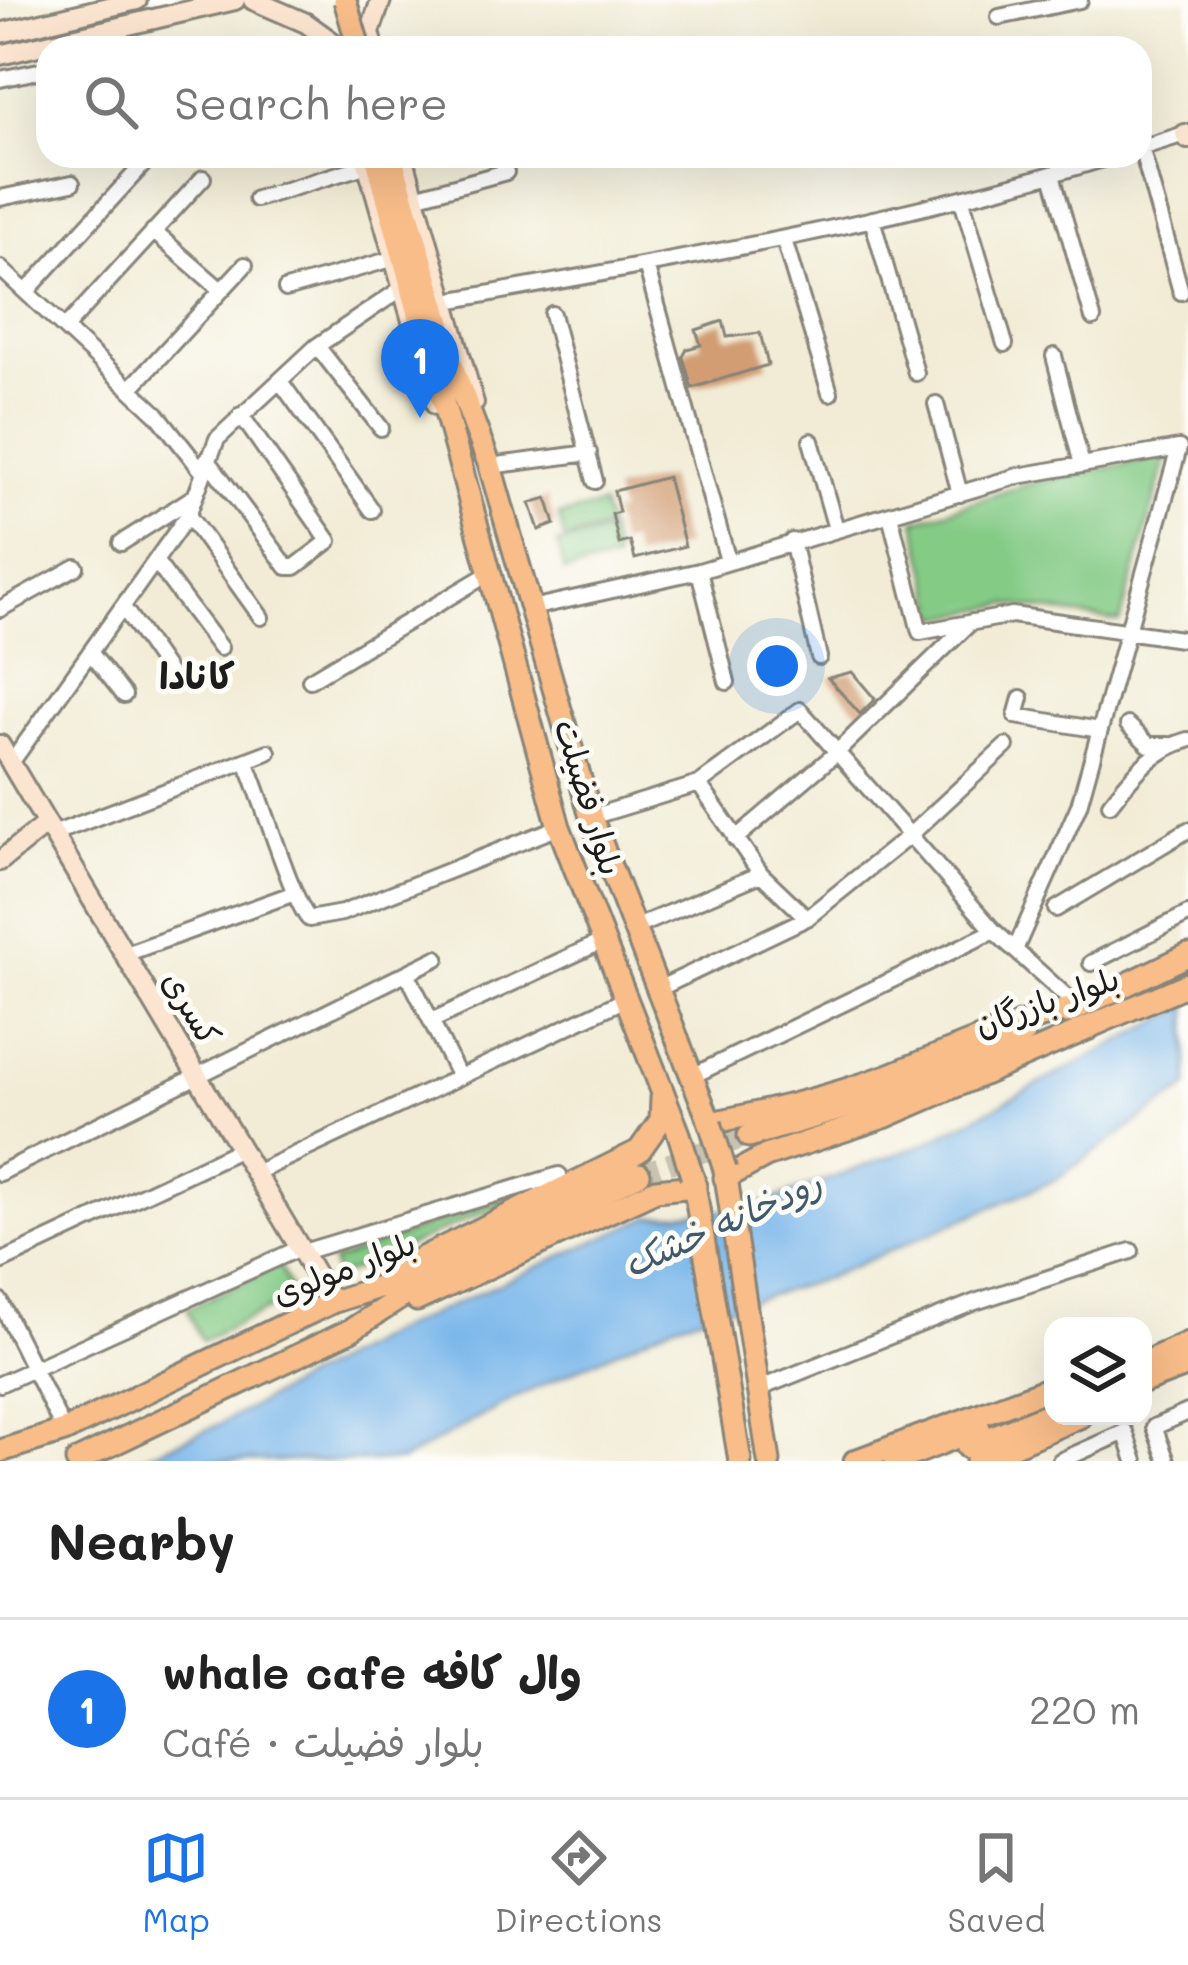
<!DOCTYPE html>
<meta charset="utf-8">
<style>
body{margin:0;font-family:Mali,"Playpen Sans Arabic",sans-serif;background:#f6f6f6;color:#222}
.controls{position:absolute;right:36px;bottom:36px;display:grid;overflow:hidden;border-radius:24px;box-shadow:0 12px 48px #0002}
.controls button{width:108px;height:108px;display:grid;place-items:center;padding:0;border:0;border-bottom:3px solid #e0e0e0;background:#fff;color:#222;font:60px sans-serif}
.you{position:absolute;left:777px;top:666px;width:42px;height:42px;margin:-30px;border:9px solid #fff;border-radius:50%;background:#1a73e8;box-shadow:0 0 0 18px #1a73e833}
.badge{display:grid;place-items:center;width:78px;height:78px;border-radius:50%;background:#1a73e8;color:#fff;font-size:39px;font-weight:700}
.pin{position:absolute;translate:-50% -99px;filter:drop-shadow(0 3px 6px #0008)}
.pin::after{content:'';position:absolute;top:63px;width:42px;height:36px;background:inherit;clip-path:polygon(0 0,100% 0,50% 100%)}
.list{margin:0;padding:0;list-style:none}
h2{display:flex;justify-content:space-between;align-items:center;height:156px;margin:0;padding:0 48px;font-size:51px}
h2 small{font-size:39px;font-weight:400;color:#767676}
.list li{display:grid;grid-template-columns:78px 1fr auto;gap:36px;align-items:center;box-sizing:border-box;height:180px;padding:0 48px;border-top:3px solid #e0e0e0}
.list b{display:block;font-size:45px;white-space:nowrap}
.list p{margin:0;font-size:39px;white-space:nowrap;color:#767676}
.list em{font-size:39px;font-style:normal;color:#767676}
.icon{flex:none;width:66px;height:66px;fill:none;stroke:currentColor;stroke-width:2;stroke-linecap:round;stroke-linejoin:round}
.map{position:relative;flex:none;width:1188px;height:1461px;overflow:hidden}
.search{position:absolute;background:#fff;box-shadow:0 12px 48px #0002;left:36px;right:36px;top:36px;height:132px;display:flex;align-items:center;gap:30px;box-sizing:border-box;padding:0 42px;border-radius:36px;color:#767676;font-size:45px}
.sheet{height:336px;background:#fff}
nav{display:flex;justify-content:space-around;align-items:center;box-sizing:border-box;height:168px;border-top:3px solid #e0e0e0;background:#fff;font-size:33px;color:#767676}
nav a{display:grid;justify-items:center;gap:6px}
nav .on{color:#1a73e8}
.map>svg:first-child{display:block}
.green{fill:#84cb86;stroke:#507451;stroke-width:3}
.water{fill:#77b5ea;stroke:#4a6883;stroke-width:3}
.building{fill:#d29d73}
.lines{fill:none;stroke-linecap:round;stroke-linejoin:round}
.primary-tunnel{stroke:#c7c2b1;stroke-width:21;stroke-dasharray:21 10;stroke-linecap:butt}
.street-casing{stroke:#878479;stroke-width:20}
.secondary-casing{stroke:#878479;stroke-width:24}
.primary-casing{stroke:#878479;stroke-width:27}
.street{stroke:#fff;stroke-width:14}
.secondary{stroke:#fce5d0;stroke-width:18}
.primary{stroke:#f8bd89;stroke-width:21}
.primary-bridge-casing{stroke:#878479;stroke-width:27;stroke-linecap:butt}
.primary-bridge{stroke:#f8bd89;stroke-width:21}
.labels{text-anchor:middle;stroke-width:10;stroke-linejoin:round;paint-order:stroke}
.street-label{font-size:33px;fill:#1c1c1c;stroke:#fdfcf7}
.neighbourhood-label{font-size:36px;font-weight:bold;fill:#1c1c1c;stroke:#fdfcf7}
.water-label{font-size:36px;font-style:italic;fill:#40596e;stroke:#fdfcf7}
</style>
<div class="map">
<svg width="1188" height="1461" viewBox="0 0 1188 1461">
<rect width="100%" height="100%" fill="#fdfcf7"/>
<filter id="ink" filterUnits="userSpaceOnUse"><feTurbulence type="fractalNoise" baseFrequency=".00833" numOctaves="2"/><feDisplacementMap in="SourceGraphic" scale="24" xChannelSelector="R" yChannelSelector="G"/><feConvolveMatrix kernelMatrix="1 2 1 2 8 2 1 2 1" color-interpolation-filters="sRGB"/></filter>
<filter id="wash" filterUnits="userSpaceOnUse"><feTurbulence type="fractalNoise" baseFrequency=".004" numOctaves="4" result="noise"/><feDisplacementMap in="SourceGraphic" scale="48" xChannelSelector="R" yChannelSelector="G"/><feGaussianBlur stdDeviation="2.7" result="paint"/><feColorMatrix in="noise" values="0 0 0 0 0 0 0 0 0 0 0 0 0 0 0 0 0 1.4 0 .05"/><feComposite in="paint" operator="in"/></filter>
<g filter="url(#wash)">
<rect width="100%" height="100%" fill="#f2ecd6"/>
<!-- green -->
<path class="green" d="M1167,456L1120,622L1008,604L939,618L915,521L1024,485Z
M602,505L608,528L564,539L559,516Z
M609,531L615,560L564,572L558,544Z
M515,1193V1199L337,1277L332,1262Z
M279,1265L294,1297L202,1341L187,1309Z"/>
<!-- water -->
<path class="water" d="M1188,1006V1087L1055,1180L824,1279L676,1323L515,1398L401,1461H134L220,1424L387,1334L649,1217L751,1208L924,1144Z"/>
<g id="blocks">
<!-- building -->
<path class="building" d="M723,321L727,337L760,333L768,365L692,388L683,357L687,349L701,345L696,330Z
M667,477L685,546L635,559L630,541L619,544L612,514L619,512L614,491Z
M547,498L555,524L539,530L530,503Z
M852,672L875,699L860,714L828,678Z"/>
</g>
</g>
<g filter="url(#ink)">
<use href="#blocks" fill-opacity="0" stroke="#878479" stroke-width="3"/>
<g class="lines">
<!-- primary-tunnel -->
<path class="primary-tunnel" d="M639,1174L749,1136"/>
<defs>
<path id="street" d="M999,17L1080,0
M0,79L48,69
M1141,147L1181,292
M1140,148L1188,133
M1052,175L1093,318
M415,197L506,172
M0,198L72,183
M256,199L368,165
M962,200L1005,344
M872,219L916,373
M153,231L221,290
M784,240L830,393
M646,265L728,561
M0,268L157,414L202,471
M286,289L392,259
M26,292L151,156
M447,301C671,261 895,223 1113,156
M552,314L595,481
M65,328L203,178
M317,346L381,428
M1054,356L1082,465
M280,381L372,510
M130,389L245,265
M936,404L960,494
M811,441L836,529
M207,459L287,567H295L329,541L241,415
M490,466L589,453
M188,515L261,617
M890,515L920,632L1012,615L1188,640
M792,541L819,657
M121,543L195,496
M156,562L220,648
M699,571L727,682
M123,607L172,678
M531,608L699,571L1018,476L1179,448L1079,805L1015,950
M0,609L76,567
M90,652L124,695
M310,680L488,574
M1021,698L1016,716L1100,730
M1128,725L1149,745H1169
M246,761C260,793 293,902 309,919L342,913L559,827
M11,763L188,515L217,439L317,346L401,289
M699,784L761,874L807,918
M1110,804C1132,776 1153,749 1188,740
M591,817L699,784L800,710L994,931L1078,1007
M53,834L268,752
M735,839L835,754L971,622
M1056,909L1188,830
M631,929L761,874
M125,954L292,894
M1091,963L1188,914
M407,973L459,1077
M656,990L807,918L909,836L1006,746
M431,1021L601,942
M690,1077L994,931
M0,1173L437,958
M255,1173L626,999
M303,1252L559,1175
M0,1262L241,1149
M0,1301L64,1431
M0,1384L300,1248
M758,1389L975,1302L1131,1251
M1060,1461L1125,1432L1135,1461
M1167,1461L1154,1427L1188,1412"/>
<path id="secondary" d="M253,0L306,23L331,41
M0,33L137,0
M374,48L370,32L381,0
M0,55L235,0
M1185,134L1188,139
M365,156L436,405
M403,156L474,403
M0,745L332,1302
M0,861L46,824"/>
<path id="primary" d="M376,156L559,827L679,1134
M391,156L455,374L490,466L591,817L710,1123C772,1111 834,1096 892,1074C954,1050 1013,1022 1078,1007
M1067,1013L1188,955
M1077,1032L1188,984
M749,1136L892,1094L1023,1034
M725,1170L769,1461
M693,1178L740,1461
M725,1178L766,1156L884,1117L1089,1028
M398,1270L639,1151L661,1120L662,1098
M417,1300L656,1190L695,1186
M1143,1363L1188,1343
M1143,1382L1188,1365
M968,1447L1053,1412
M0,1451L64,1431L332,1302L425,1272
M77,1461L351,1330L454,1263L639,1174
M855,1461L1053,1387
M896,1461L979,1428
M977,1461L1081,1416"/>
</defs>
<!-- street casing -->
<use href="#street" class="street-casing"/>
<!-- secondary casing -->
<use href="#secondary" class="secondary-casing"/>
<!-- primary casing -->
<use href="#primary" class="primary-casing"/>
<!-- street -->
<use href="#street" class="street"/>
<!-- secondary -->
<use href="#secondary" class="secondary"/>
<!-- primary -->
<use href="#primary" class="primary"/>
<defs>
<path id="primary-bridge" d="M345,0L359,48
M710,1123L725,1170
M679,1134L692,1176"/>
</defs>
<!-- primary-bridge casing -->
<use href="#primary-bridge" class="primary-bridge-casing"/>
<!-- primary-bridge -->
<use href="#primary-bridge" class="primary-bridge"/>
</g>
</g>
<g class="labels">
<!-- street labels -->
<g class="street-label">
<text transform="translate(589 797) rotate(73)" y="12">بلوار فضیلت</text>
<text transform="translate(1047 1001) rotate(-19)" y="12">بلوار بازرگان</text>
<text transform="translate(192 1008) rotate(59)" y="12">کسری</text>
<text transform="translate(344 1268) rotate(-21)" y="12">بلوار مولوی</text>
</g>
<!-- neighbourhood labels -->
<g class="neighbourhood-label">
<text x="197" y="689">کانادا</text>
</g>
<!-- water labels -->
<g class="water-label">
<text transform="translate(722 1223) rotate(-24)" y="13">رودخانه خشک</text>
</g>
</g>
</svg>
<div class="controls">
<button><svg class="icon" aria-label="layers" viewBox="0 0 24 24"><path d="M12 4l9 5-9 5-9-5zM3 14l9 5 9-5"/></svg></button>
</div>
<div class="you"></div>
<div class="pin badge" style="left:420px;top:418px">1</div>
<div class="search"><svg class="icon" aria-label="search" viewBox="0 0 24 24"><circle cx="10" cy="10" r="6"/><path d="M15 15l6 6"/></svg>Search here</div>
</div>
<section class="sheet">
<h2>Nearby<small></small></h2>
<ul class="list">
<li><span class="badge">1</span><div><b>whale cafe وال کافه</b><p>Café · بلوار فضیلت</p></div><em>220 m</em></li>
</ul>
</section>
<nav>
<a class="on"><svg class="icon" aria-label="map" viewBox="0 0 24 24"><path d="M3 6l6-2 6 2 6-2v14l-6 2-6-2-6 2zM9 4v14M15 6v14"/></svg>Map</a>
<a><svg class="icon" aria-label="directions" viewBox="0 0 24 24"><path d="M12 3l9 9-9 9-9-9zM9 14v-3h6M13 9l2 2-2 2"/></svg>Directions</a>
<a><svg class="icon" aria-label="saved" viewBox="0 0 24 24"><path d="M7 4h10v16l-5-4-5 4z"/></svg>Saved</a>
</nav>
